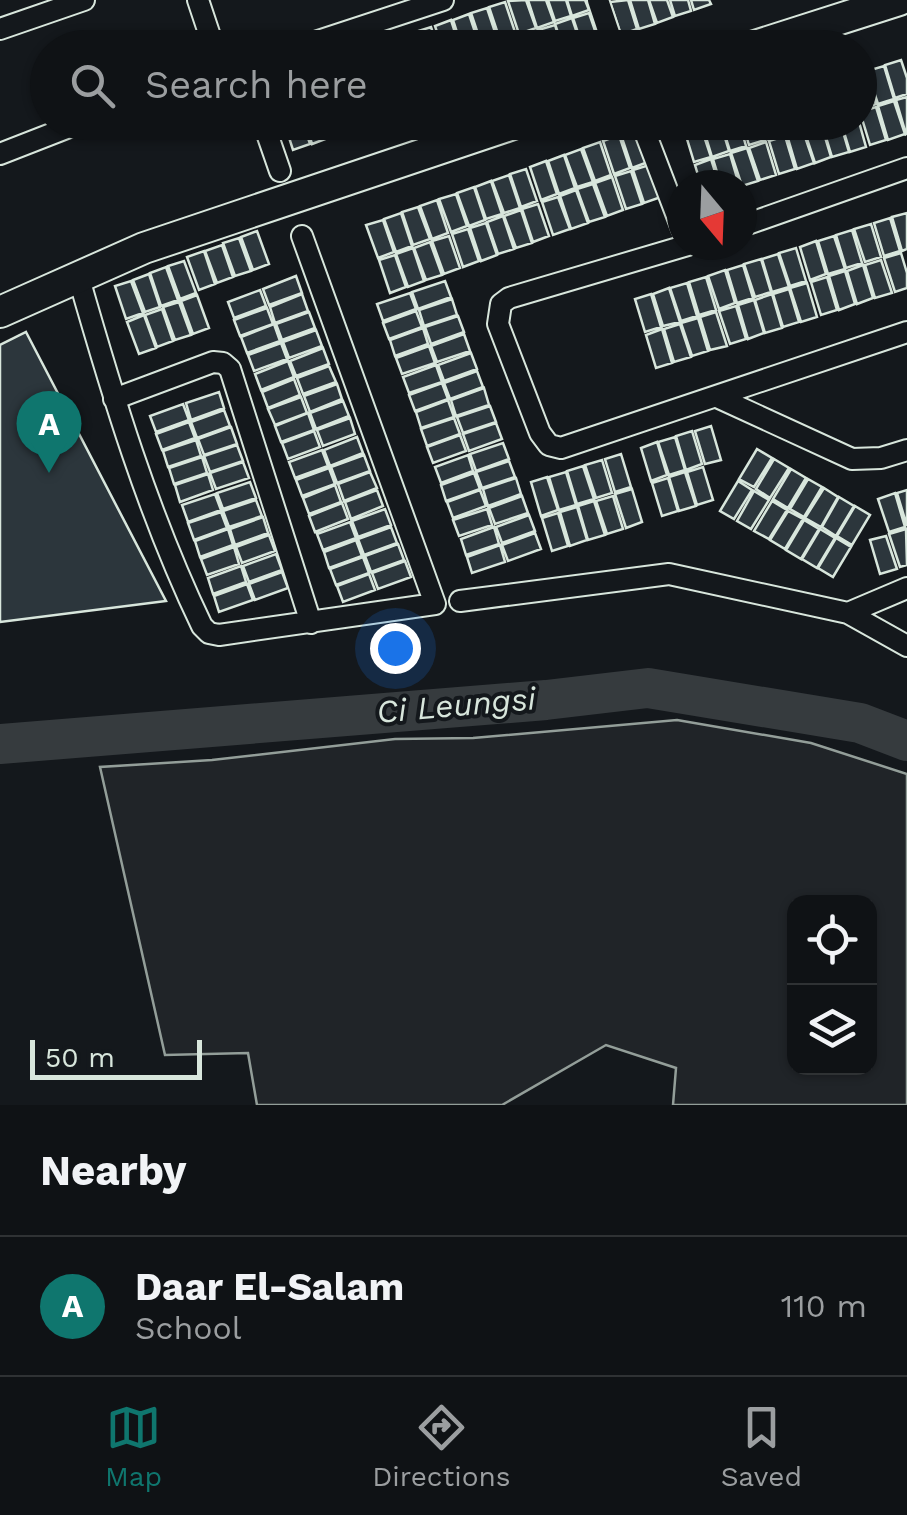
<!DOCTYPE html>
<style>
body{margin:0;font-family:"Work Sans",sans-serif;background:#1d2022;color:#f1f3f6}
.controls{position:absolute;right:30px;bottom:30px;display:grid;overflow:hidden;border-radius:20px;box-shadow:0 2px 8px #0004}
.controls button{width:90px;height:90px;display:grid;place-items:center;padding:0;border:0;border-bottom:2px solid #2f3234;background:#0f1215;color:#f1f3f6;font:50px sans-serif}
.compass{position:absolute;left:667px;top:170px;width:90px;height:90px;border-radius:50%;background:#0f1215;box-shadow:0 2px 8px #0004;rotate:161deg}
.scale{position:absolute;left:30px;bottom:25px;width:172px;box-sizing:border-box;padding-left:10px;border:5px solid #d8e6dc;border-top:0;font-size:28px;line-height:35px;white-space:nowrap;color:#d8e6dc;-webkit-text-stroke:8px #14181c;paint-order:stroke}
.you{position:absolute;left:395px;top:648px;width:35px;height:35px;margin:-25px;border:8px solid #fff;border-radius:50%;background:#1a73e8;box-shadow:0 0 0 15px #1a73e833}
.badge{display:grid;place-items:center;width:65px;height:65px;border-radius:50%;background:#0f766e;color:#fff;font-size:32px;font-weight:700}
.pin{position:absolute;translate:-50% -82px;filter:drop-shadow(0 2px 5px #0008)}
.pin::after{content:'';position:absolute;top:52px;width:35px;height:30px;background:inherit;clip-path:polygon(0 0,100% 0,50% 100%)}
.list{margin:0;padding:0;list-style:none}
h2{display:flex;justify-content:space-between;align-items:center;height:130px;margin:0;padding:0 40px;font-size:42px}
h2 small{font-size:32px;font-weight:400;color:#9b9ea0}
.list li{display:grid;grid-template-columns:65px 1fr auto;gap:30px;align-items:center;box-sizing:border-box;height:140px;padding:0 40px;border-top:2px solid #2f3234}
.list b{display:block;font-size:38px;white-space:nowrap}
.list p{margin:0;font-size:32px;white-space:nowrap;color:#9b9ea0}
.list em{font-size:32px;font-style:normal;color:#9b9ea0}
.icon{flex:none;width:55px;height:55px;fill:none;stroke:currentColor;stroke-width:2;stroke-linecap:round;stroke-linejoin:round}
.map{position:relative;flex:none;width:907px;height:1105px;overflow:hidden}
.search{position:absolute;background:#0f1215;box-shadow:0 2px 8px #0004;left:30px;right:30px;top:30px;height:110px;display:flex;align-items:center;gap:25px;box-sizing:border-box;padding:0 35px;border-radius:55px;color:#9b9ea0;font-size:38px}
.sheet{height:270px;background:#0f1215}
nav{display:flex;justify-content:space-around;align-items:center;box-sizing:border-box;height:140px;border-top:2px solid #2f3234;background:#0f1215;font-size:28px;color:#9b9ea0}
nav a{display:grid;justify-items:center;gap:5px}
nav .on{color:#0f766e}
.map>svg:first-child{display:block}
.green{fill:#202428;stroke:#939e99;stroke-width:2.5;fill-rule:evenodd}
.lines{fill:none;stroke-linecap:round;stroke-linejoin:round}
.river{stroke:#363b3e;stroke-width:40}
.building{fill:#2c363c;stroke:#d8e6dc;stroke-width:2.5}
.street-casing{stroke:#d8e6dc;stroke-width:24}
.secondary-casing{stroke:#d8e6dc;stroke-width:34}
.street{stroke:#14181c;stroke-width:20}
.secondary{stroke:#14181c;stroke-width:30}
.labels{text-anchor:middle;stroke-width:8;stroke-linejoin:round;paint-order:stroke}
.water-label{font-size:32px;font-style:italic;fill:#d8e6dc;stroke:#14181c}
</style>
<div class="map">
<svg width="907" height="1105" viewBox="0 0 907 1105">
<rect width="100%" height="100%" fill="#14181c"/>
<!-- green -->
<path class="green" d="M677,720L811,743L907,774V1105H673L676,1068L606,1045L502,1105H257L248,1053L165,1055L100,767L212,760L395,739L473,738ZM794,902H870V1068H794Z"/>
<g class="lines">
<!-- river -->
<path class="river" d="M0,744L546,700L648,688L860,723L907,741"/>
</g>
<!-- building -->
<path class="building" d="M526,0L536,28L519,34L508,1Z
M528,0H546L554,22L537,28Z
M548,0H566L571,16L555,21Z
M567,0H585L589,10L572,16Z
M628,0L637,29L621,35L610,2Z
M630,0H648L655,24L639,29Z
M649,0H667L673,17L657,23Z
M670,0H688L691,11L675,16Z
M691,0H709L711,4L694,10Z
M505,2L516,35L500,40L489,7Z
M487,8L498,41L482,46L471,13Z
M589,13L600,45L583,48L573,18Z
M469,14L480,47L462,48L453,20Z
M572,18L582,48H563L555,24Z
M451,20L460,48H442L435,26Z
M555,25L562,48H544L538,30Z
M431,27L438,48H420L415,32Z
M536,31L542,48H524L520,36Z
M414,33L418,48H400L397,39Z
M517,37L521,48H502L501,43Z
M396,39L399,48H381L380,44Z
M901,60L907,78V94L895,98L885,65Z
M884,66L894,99L878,104L867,71Z
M865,71L876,104L860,110V73Z
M907,97V133L906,134L896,100Z
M894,101L905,134L888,140L878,106Z
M876,107L886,140L870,145L860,112Z
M284,122H303L310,144L293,150Z
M305,122H323L328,138L312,144Z
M324,122H342L346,132L329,137Z
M345,122H363L364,126L348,131Z
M720,122L729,151L712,157L702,124Z
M721,122H739L746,146L730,151Z
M742,122H760L765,140L749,145Z
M763,122H781L784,133L768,139Z
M783,122H801L803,128L786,133Z
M840,122L849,152L832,157L822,124Z
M841,122H859L866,147L850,152Z
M700,124L711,157L694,162L684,129Z
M821,124L831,157L815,163L804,130Z
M637,130L648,162L632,168L621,135Z
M803,131L814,163L797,169L787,135Z
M619,135L630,168L614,174L603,141Z
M785,136L795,169L779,174L769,141Z
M600,142L611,175L595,181L583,148Z
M766,142L776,175L760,180L749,148Z
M747,148L758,181L742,186L731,153Z
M581,149L593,182L577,187L565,155Z
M730,154L739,185H721L713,159Z
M564,155L575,188L559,194L548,161Z
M711,159L719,185H701L695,165Z
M546,161L557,194L541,200L530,167Z
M649,165L661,197L644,203L633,170Z
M526,169L537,201L521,207L510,174Z
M631,171L642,204L626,209L615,176Z
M509,175L520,208L504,213L492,181Z
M612,177L623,210L607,216L595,183Z
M491,181L502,214L486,219L475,187Z
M593,184L605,217L589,222L577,189Z
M474,187L485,220L469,226L457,193Z
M576,190L588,223L571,229L560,196Z
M456,194L467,226L451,232L439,199Z
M558,197L570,229L553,235L542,202Z
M437,200L448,233L432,239L420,206Z
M538,204L549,236L533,242L522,209Z
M418,207L430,239L413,245L402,212Z
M521,210L532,243L516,248L504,216Z
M401,213L412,246L396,252L384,219Z
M907,213V249L902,251L892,217Z
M503,216L514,249L498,254L487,222Z
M890,218L900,251L884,256L874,223Z
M383,220L394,252L378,258L366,225Z
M486,223L497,255L481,261L470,228Z
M871,224L881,257L865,262L854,229Z
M468,229L479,261L463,267L452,234Z
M852,230L862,263L846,268L836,235Z
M257,231L269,264L253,270L241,237Z
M449,236L460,268L444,274L432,241Z
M834,236L845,269L828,274L818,241Z
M239,238L251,271L235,276L223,243Z
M816,241L826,274L810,280L800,247Z
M430,242L442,275L426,280L414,248Z
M222,245L233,277L217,283L205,251Z
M413,248L424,281L408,287L396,254Z
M796,248L806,281L790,286L779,253Z
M204,251L215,284L199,290L187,257Z
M901,253L907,273V288L895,292L884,258Z
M778,254L789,287L772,292L762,259Z
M395,255L406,287L390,293L379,260Z
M761,259L771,292L755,297L744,264Z
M881,260L892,293L875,298L865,265Z
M184,261L196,293L180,299L168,266Z
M743,265L753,298L737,303L727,270Z
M863,265L873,298L857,304L847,271Z
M166,267L178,300L161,306L150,273Z
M725,270L735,303L719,309L708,276Z
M845,271L855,304L839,310L829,276Z
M149,274L160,307L145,312L133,280Z
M296,276L302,293L269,305L263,289Z
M706,277L716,310L699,315L689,282Z
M827,277L837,310L821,315L811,282Z
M131,281L143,313L126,319L115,286Z
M445,281L451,297L418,309L412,292Z
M687,283L697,316L681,321L670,288Z
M807,283L817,317L801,322L790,288Z
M669,288L680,322L663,326L653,294Z
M789,289L799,322L783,327L773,294Z
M260,290L266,306L234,318L228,302Z
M410,293L416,309L383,321L377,304Z
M302,294L308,311L275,323L270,307Z
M651,294L661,327L645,332L635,299Z
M772,294L782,328L765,333L755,300Z
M197,295L209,328L193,334L181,301Z
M452,299L457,315L424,326L419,310Z
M754,300L764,333L748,339L738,305Z
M179,302L191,335L175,340L163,307Z
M736,306L746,339L730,344L719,311Z
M267,308L273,324L240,336L234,320Z
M162,309L173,341L157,347L145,315Z
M416,311L422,327L389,339L383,323Z
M309,312L315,328L282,340L276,324Z
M716,312L727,346L710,350L700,317Z
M144,315L156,348L139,354L127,322Z
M458,316L464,332L431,344L425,327Z
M698,318L708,351L692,356L681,323Z
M274,324L280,341L247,353L241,337Z
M680,324L691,357L674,362L664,329Z
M423,328L428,344L395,356L390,340Z
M662,329L672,363L656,368L646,335Z
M316,330L322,346L289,358L283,342Z
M26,332L166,601L0,622V345Z
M464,334L470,351L437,362L431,346Z
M281,343L287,359L254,371L248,355Z
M429,346L435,363L402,374L396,358Z
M323,348L329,364L296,376L290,361Z
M471,353L477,369L444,381L438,365Z
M288,361L294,377L261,390L255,374Z
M436,365L442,382L409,393L403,377Z
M329,366L336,382L303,394L297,378Z
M477,371L483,387L450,399L444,383Z
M294,379L300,395L268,408L262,392Z
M442,383L448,399L415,411L409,395Z
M337,384L342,399L310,412L304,396Z
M484,388L489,405L456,416L451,400Z
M219,392L224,408L191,420L186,403Z
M301,397L307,413L275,425L268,409Z
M448,400L454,417L421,428L416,412Z
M343,401L349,416L316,429L310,413Z
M183,404L189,420L156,432L150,416Z
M490,406L496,422L463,433L457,417Z
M224,410L230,426L197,438L191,422Z
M308,413L314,430L281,442L275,426Z
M350,418L355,434L323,446L317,430Z
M454,418L460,434L427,446L421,429Z
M189,422L195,438L162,450L156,434Z
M496,423L502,439L469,451L463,434Z
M711,426L721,460L705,464L695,431Z
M231,427L237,444L204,455L198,439Z
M314,431L320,447L288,459L282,443Z
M692,431L702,464L686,470L676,436Z
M460,435L466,451L433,463L427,447Z
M357,437L363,453L330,466L324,450Z
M675,437L685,470L669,475L658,442Z
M196,440L201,456L168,467L163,451Z
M657,442L667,475L651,481L641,448Z
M503,443L509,459L476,471L470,454Z
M237,445L243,461L210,472L204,456Z
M757,449L772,458L754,487L739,479Z
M322,450L328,466L295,478L289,462Z
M621,454L631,487L615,492L605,459Z
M364,455L370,471L337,483L331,467Z
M468,455L473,471L441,483L435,467Z
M202,457L207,473L174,484L169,468Z
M774,459L789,468L770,498L756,489Z
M602,460L612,493L596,498L585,465Z
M509,461L515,477L482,488L476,472Z
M243,462L249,478L216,489L210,473Z
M583,466L594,499L577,504L567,471Z
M703,467L713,500L697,505L687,472Z
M329,468L335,484L302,496L296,480Z
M791,469L806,478L788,508L773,499Z
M370,472L377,488L344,501L338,484Z
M566,472L576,505L559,510L549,477Z
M685,472L696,506L679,511L669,477Z
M474,473L480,489L446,501L441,485Z
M208,474L213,490L180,502L175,485Z
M547,477L558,510L541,516L531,482Z
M516,478L521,494L488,506L483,489Z
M668,478L678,511L662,516L652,483Z
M808,479L822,487L804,517L790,509Z
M738,481L752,490L734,519L720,511Z
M250,482L256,498L223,509L217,493Z
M335,485L341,502L309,514L303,498Z
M824,488L838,497L821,527L805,518Z
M632,489L642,522L626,528L615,494Z
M377,490L383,506L351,519L345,502Z
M480,490L486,506L453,518L447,502Z
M907,490V526L897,493Z
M754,491L769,500L751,529L737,521Z
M895,493L905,527L889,532L878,499Z
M215,494L221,510L188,522L182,505Z
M522,496L528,513L495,524L489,508Z
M613,496L623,529L607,534L596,501Z
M839,497L854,506L836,536L822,527Z
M256,500L262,516L229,527L223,511Z
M594,501L605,535L588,540L578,506Z
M772,501L787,510L769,539L754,531Z
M342,503L348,519L315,532L309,516Z
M855,506L870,515L852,545L837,536Z
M577,507L587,540L570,546L560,512Z
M385,509L391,525L358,537L352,521Z
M487,509L492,525L459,536L453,520Z
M788,511L803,519L785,549L770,540Z
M221,512L227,528L194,540L188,523Z
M558,513L568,546L552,551L542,518Z
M529,515L535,531L502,543L496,527Z
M263,517L268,533L235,545L230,529Z
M804,520L819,529L801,559L786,550Z
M350,522L356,538L323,550L317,534Z
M391,527L397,543L364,555L358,539Z
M494,527L499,544L466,555L461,539Z
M228,529L233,545L200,557L195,541Z
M820,529L835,538L817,568L802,559Z
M906,529L907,565L900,567L889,534Z
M535,533L541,549L508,561L502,545Z
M269,535L275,551L242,563L236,547Z
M886,536L897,569L880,574L870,540Z
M836,538L851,547L833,577L818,568Z
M356,540L362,556L329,568L324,552Z
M398,544L404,560L371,572L365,556Z
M500,545L505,562L472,573L467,557Z
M234,547L239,564L207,575L201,559Z
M276,554L282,570L249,582L243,566Z
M363,557L369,573L336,585L330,569Z
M405,561L411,577L378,589L372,573Z
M241,566L246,582L213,594L208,578Z
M282,572L288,588L255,600L249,584Z
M369,574L375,590L343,602L337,586Z
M247,584L253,600L219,612L214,596Z"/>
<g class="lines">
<defs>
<path id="street" d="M198,0L214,48
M598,0L614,48
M0,29L84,0
M297,48L443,0
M263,122L280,171
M641,122L682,229
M0,154L82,122
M742,226L907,168
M688,245L509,298L501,304L498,324L540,433L549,445L561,448L907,332
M78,275C112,394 148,514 202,626L209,633L219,635L435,604L302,236
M717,397L852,459L881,458L907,450
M114,399L213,362L223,363L230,369L311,623
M460,601L669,574L848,613L907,646
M848,613L907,588"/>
<path id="secondary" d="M749,48L899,0
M0,312L144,248L519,122"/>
</defs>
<!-- street casing -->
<use href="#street" class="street-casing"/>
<!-- secondary casing -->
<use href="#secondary" class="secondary-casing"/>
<!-- street -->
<use href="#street" class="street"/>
<!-- secondary -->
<use href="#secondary" class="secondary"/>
</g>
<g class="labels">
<!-- water labels -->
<g class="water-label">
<text transform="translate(456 705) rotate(-5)" y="11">Ci Leungsi</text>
</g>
</g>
</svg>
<div class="controls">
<button><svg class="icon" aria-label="locate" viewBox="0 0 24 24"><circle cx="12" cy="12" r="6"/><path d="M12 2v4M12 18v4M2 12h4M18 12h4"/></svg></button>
<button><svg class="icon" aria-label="layers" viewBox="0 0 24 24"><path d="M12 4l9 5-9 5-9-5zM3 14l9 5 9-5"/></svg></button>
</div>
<svg class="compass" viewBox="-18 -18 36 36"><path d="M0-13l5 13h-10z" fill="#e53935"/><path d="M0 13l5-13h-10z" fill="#9b9ea0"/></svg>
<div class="scale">50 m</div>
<div class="you"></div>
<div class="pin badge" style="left:49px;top:473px">A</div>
<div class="search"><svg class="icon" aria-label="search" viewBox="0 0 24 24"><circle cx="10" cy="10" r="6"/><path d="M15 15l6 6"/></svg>Search here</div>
</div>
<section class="sheet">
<h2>Nearby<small></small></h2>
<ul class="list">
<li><span class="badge">A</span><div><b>Daar El-Salam</b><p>School</p></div><em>110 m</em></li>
</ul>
</section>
<nav>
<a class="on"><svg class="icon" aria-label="map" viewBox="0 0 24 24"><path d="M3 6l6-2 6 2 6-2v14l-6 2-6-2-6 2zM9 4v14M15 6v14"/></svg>Map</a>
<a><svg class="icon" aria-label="directions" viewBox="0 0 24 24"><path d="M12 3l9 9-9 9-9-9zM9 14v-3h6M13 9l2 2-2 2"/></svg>Directions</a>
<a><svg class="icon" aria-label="saved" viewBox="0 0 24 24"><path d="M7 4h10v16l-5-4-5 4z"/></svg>Saved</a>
</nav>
